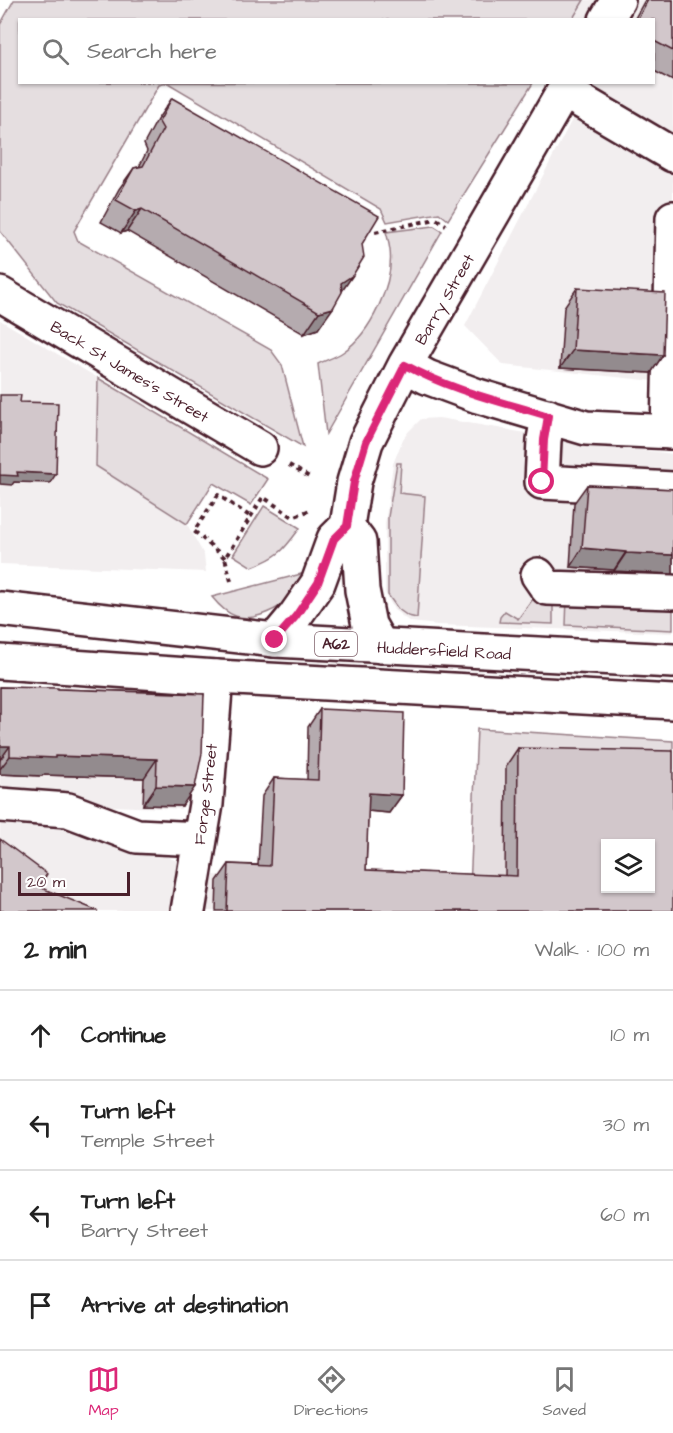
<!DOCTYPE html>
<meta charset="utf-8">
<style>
body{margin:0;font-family:"Architects Daughter",sans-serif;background:#f6f6f6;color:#222}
.controls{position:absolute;right:18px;bottom:18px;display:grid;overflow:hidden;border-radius:0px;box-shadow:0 2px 4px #0004}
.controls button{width:54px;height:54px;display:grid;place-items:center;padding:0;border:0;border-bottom:2px solid #e0e0e0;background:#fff;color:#222;font:30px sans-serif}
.scale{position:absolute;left:18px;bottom:15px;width:112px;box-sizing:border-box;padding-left:6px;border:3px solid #4a1f2b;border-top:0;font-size:16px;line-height:21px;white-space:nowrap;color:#4a1f2b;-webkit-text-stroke:4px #fff;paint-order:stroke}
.stop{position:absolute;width:18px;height:18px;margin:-14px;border:4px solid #db2777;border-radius:50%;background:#fff}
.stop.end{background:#db2777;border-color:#fff;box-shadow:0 2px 6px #0008}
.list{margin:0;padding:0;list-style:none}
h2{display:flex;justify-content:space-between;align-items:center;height:78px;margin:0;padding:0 24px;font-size:26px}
h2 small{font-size:20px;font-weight:400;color:#767676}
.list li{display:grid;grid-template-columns:39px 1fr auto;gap:18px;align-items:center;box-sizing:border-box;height:90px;padding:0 24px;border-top:2px solid #e0e0e0}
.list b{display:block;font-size:22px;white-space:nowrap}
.list p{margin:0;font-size:20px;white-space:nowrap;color:#767676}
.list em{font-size:20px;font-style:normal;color:#767676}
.icon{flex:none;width:33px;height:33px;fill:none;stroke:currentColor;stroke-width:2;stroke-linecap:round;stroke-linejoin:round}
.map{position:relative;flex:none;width:673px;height:911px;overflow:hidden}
.search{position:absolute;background:#fff;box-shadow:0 2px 4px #0004;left:18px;right:18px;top:18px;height:66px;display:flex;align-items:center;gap:15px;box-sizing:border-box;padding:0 21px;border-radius:0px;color:#767676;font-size:22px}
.sheet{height:438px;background:#fff}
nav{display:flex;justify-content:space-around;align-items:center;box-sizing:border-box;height:84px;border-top:2px solid #e0e0e0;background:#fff;font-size:16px;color:#767676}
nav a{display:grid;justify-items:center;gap:3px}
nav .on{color:#db2777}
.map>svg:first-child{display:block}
.built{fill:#f2eeef}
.green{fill:#e5dee0;stroke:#987e86;stroke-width:1.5}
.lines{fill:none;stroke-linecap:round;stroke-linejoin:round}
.minor-casing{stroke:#4a1f2b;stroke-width:38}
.major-casing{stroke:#4a1f2b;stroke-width:38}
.path{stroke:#4a1f2b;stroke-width:4;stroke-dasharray:4.5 4.5;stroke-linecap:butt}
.minor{stroke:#fff;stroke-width:33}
.major{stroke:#fff;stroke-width:33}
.wall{fill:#b5abaf;stroke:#4a1f2b;stroke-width:1.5}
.shaded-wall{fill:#938b8e;stroke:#4a1f2b;stroke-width:1.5}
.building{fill:#d2c7cb;stroke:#4a1f2b;stroke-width:1.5;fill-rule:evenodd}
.route{stroke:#db2777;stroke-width:8}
.labels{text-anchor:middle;stroke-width:5;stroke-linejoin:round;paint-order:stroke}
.shield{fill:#fff;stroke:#80626b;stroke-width:1.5}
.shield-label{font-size:15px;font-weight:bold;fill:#4a1f2b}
.street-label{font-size:16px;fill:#4a1f2b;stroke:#fff}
</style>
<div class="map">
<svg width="673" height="911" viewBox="0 0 673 911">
<rect width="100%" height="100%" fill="#fff"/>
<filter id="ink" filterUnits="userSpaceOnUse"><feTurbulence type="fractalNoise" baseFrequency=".0167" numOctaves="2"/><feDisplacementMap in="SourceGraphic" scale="12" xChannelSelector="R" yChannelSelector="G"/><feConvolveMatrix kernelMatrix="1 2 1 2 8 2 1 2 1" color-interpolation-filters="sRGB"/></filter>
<g filter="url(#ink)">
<!-- built -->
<path class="built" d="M538,0H673V383L503,365L465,326L591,83L654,82V20L570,19Z
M0,320L98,378L96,466L187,524L204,555L206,572L0,564Z
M439,418L579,442L673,454V633L438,625L410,622L394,610L385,592V524L393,464L403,439L409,431L421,419Z
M0,703L189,784L181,809L0,801Z
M0,812L60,815L213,875L484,887L486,911H0Z"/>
<!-- green -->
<path class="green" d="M14,0H584L572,20H20V82L533,83L448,220L439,213L387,222L381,209L168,83L159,85L74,231L78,241L271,350L282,365L303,447L57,303L0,231V25Z
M434,226L442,231L326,434L318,364C326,360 336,357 343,352C371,333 394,284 390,250C389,244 388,238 386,232Z
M98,378L268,479L251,505L213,483L187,524L96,466Z
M397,463H401L399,493L425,496L417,618L408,616L398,609L388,595V517Z
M264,506L300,528C283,551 280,556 252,567L233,555Z
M305,573C299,582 293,593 286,601C281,607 273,610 266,613C242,623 228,617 212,597Z
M536,595L553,597V624L499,622L500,617L505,611L518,619Z
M567,598L673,605V630L566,625Z
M477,729L673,741V769L505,911H469Z"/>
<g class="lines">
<defs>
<path id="minor" d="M606,20L618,0
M564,91L673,155
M0,294L260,448
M405,365L427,377L478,396L586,428L673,432
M548,416L544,440L542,482L673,489
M668,432L673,218
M347,526L359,542L362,590L369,625L381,646
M538,575L547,588L673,592
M275,640L295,616L318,583L334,539L347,526L354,482L366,442L405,365L569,82
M0,805L68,810L137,836L200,839
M188,911L206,804L216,677"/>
<path id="major" d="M0,609L275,640L673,661
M0,662L216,677L673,702"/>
</defs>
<!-- minor casing -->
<use href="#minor" class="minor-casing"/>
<!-- major casing -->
<use href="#major" class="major-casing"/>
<!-- path -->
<path class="path" d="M375,232L436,219L446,225
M289,465L311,478
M225,558L194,531L218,495L251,517
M231,581L225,558L263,497L293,517L310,510"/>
<!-- minor -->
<use href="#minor" class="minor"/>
<!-- major -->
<use href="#major" class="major"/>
</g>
<!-- wall -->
<path class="wall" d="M645,0H673V81L654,71V20H634Z
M172,98L362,244L342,291L318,329L304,334L127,231L121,233L101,222L119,189L134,168L139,167L147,151L144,144L157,120Z
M577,288L663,355L651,373L560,368L564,307Z
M587,485L673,489V574L614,571V570L570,567L574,503Z
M0,687L204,694L182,806L143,805L144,778L43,775L42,776L0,774Z
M320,709L402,795L389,813L368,811L366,870L505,876L506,766L518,748L673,911H216L217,881L229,864L258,865L262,796L274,778L307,780L308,727Z"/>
<!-- shaded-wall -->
<path class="shaded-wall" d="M142,209L127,231L121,233L136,211Z
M353,275L338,297L341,283Z
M333,308L318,329L304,334L319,312Z
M573,350L663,355L651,373L560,368Z
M17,472L56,474L50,483L14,482L12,485L0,484V475Z
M582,548L626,552L614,570L570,567Z
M626,553L673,555V574L614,571Z
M0,746H10L0,760Z
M10,756H55L157,759L144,778L43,775L42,776L0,774V769Z
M156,786L195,787L182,806L143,805Z
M369,793L402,795L389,813L357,810Z"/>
<!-- building -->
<path class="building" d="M648,0H673V51L654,41V20H637Z
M172,98L379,216L362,244L364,257L353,275L341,283L342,292L333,308L319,312L142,209L136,211L116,200L134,168L143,166L163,129L159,122Z
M577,288L665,293L663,355L573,350Z
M0,395H21L20,402L58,403L56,474L17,472L18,476L0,475Z
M587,485L673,489V555L626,553V552L582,548Z
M0,687L58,688V689L204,694L202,753L195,787L156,786L157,759L55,756V758L10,756V746H0Z
M320,709L404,713L402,795L369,793L366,870L517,876L518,748L673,751V911H227L229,864L270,866L274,778L318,780ZM606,843H651V888H606Z
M0,839L47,874L39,887L98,911H0Z"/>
</g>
<g class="lines" filter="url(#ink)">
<!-- route -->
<path class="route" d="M275,640L296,616L318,583L334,539L347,526L354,482L366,442L405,365C450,390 499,401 548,416L544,440L542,482"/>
</g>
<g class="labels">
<!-- shield labels -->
<rect class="shield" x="315" y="632" width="42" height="24" rx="4.5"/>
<g class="shield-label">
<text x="336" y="649">A62</text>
</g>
<!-- street labels -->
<g class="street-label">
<text transform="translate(444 299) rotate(-60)" y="6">Barry Street</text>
<text transform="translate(130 371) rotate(31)" y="6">Back St James's Street</text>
<text transform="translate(444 650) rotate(3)" y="6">Huddersfield Road</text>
<text transform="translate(205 794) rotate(-83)" y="6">Forge Street</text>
</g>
</g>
</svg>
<div class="controls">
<button><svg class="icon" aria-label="layers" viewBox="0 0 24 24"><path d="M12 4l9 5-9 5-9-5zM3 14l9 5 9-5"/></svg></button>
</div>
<div class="scale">20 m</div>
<div class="stop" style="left:542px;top:482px"></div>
<div class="stop end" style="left:275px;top:640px"></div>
<div class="search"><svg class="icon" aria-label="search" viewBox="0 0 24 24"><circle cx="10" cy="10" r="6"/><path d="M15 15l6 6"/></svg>Search here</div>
</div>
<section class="sheet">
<h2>2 min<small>Walk · 100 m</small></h2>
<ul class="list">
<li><svg class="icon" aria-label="ahead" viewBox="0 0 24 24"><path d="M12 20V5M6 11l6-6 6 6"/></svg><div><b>Continue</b></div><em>10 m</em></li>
<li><svg class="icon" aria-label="left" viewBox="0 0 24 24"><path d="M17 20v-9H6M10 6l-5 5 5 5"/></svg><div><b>Turn left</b><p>Temple Street</p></div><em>30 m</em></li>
<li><svg class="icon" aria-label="left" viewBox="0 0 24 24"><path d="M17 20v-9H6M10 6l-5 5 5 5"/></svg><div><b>Turn left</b><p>Barry Street</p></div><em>60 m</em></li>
<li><svg class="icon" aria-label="arrive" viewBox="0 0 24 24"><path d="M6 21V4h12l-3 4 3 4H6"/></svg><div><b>Arrive at destination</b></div></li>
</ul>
</section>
<nav>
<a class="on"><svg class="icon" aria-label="map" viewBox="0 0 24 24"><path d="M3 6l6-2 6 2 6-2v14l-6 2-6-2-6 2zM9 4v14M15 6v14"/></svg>Map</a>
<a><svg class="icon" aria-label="directions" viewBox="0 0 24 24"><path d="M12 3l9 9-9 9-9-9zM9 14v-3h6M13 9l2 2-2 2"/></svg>Directions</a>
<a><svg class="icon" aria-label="saved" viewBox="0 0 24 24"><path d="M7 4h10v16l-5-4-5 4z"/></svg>Saved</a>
</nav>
